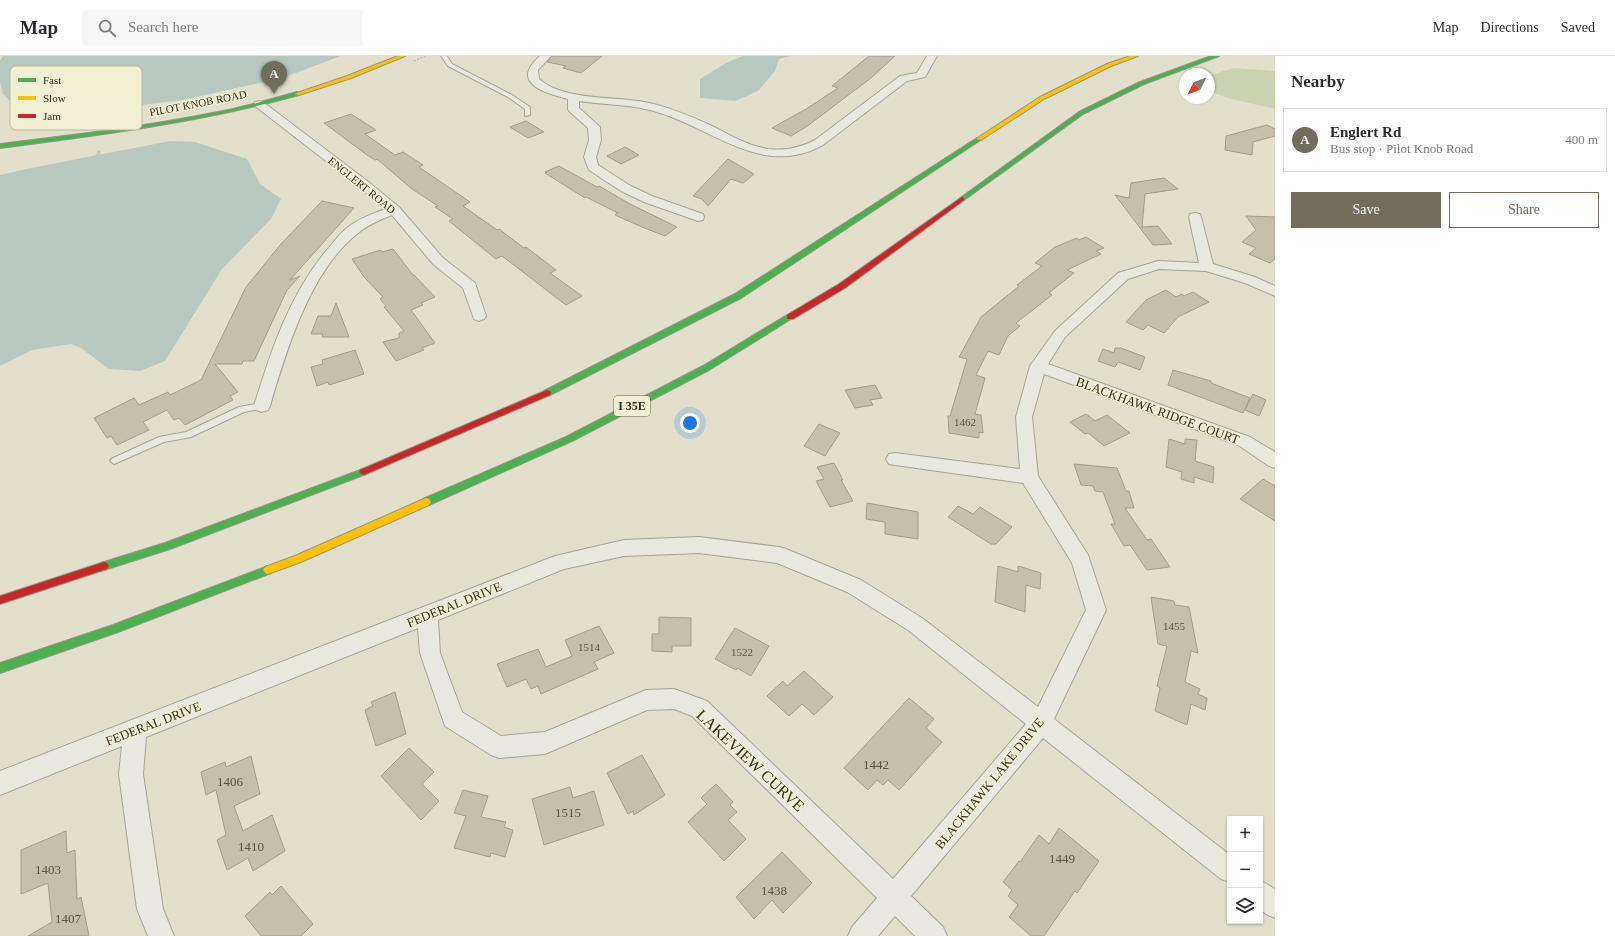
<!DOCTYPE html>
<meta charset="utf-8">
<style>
body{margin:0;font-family:Georgia,serif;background:#f7f7f7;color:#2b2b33}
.controls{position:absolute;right:12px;bottom:12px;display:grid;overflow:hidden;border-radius:0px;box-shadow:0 1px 3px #0004}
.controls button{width:36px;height:36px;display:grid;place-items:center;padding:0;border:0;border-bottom:1px solid #e1e1e2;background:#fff;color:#2b2b33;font:20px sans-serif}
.compass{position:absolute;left:1179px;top:12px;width:36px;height:36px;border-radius:50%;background:#fff;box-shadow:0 1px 3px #0004;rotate:228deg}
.you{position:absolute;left:690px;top:367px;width:14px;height:14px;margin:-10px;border:3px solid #fff;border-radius:50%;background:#1a73e8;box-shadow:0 0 0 6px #1a73e833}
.badge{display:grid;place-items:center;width:26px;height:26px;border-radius:50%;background:#726c5c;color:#fff;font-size:13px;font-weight:700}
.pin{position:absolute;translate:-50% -33px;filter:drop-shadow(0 1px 2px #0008)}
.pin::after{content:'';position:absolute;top:21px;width:14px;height:12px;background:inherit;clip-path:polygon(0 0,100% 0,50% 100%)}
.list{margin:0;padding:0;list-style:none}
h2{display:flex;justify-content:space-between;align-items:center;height:52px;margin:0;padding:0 16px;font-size:17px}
h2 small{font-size:13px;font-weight:400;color:#7c7c81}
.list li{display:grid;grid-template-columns:26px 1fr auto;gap:12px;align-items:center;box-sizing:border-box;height:64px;margin:0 8px 8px;padding:0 8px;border:1px solid #e1e1e2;border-radius:0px}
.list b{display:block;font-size:15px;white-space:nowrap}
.list p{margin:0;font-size:13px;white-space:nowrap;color:#7c7c81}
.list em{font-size:13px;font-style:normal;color:#7c7c81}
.actions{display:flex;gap:8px;padding:12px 16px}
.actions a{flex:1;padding:9px 0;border:1px solid #726c5c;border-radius:0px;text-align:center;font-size:14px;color:#726c5c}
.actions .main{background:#726c5c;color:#fff}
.icon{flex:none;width:22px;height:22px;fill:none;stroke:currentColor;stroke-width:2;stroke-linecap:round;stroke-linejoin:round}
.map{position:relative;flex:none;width:1275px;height:880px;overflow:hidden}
header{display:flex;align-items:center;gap:24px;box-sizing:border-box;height:56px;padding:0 20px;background:#fff;border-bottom:1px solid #e1e1e2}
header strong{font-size:19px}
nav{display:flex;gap:22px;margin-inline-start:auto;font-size:14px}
.search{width:280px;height:36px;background:#f7f7f7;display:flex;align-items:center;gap:10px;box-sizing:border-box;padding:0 14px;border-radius:0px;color:#7c7c81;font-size:15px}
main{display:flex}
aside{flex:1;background:#fff}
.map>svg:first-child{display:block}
.green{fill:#cbd2b1}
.water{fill:#b8c8c1}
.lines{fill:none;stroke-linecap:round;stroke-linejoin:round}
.stream{stroke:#b8c8c1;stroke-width:3}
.building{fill:#c5bfae;stroke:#a29c8d}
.lane-casing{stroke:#a7a497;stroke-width:2}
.street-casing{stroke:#a7a497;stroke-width:2}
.fast-casing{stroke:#979486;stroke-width:2}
.slow-casing{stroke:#979486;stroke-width:2}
.jam-casing{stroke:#979486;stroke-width:2}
.path{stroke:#c3c1b6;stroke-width:1.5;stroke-dasharray:2 1.5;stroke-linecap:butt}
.lane{fill:#eae9df;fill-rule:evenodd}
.street{fill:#eae9df;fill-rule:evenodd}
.fast{fill:#4caf50;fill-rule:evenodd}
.slow{fill:#ffc107;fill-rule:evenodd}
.jam{fill:#c62828;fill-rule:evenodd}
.labels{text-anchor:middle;stroke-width:3;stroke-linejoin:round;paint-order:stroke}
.far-street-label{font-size:11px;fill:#352e1f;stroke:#f2f0d4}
.number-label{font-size:11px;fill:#595243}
.shield{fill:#f2f0d4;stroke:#6e6855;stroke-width:1}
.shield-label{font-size:12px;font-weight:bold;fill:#352e1f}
.street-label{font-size:13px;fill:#352e1f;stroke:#f2f0d4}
.near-number-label{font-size:13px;fill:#595243}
.near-street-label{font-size:16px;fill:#352e1f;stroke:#f2f0d4}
.key{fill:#f2f0d4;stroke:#b9b69e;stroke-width:1}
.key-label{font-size:11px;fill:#352e1f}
</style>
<header>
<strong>Map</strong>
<div class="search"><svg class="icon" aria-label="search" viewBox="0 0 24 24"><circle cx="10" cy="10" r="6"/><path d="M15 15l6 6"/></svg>Search here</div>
<nav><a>Map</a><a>Directions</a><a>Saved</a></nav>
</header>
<main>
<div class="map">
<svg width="1275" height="880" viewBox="0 0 1275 880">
<rect width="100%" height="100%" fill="#e2e0cd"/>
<!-- green -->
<path class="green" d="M1233,12L1275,15V53L1231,43L1209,35V20Z"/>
<!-- water -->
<path class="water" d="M3,0H341L282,22L182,44L60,59L15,50L3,38L0,26V5Z
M743,0H791L779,3L775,15L758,35L735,45L700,42V23L728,6Z
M170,85L195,86L247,103L260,128L281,143L271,163L222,213L165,305L140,315L109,313L81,292L71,288L32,294L0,310V119L31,112Z"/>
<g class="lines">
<!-- stream -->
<path class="stream" d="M92,103L97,100L99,96"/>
</g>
<!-- building -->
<path class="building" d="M552,0H602L581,17L563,12L566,10L547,6Z
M869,0H895L871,22L806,71L791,80L772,72L806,53L838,32L832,30Z
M351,58L376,74L365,78L395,99L403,96L423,109L419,111L470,146L463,150L497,174L499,173L524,192L526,191L556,214L550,217L582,240L566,249L502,200L496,203L449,165L453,163L435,151L438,150L412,133L377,103L375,104L367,99L324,67Z
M526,65L544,76L528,82L510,71Z
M1267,69L1275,73V80L1253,86L1252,99L1225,94L1226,80Z
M625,91L639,99L621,108L607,100Z
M728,103L754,118L743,127L731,123L708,150L702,143L693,140Z
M559,110L597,131L599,130L630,148L677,171L665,180L642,171L615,159L618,157L586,141L585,142L545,117L547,116H545Z
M1164,122L1178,133L1145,138L1142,171L1158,170L1172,188L1153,189L1115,139L1129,142L1131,127Z
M322,145L354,152L290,224L300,220L287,234L254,305H243L242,308H215L238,336L230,340L233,344L185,369L179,362L174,364L167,354L143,366L149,374L117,389L111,380L107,382L94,362L134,342L139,349L168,336L170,339L201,324L246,231L281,188Z
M1246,160L1275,161V203L1270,207L1249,198L1256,192L1242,186L1256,174Z
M1086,181L1104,192L1096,195L1101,198L1067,214L1074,217L1049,237L1052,239L1016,267L1020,270L1008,280L999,299L988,295L976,319L985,322L975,358L981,359L983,377L979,376V382L949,377L948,360H950L967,303L959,301L981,261L1019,230L1017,229L1042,210L1035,207L1055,191L1077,182L1079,184Z
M393,193L413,219H414L435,241L421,247L423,249L411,254L435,287L422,292L424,294L396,305L383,286L399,282V277L404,275L384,251L386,250L380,243L383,241L364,221L352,203L381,194L382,196Z
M1166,234L1176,241L1182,238L1184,240L1193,236L1209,246L1178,261L1164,277L1148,269L1143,274L1126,266L1146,244Z
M336,247L349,281H322L323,278H311L318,260H331Z
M1115,292H1121L1145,301L1140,314L1118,306L1115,311L1098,305L1103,293L1114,297Z
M355,294L364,318L329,329L328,326L317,330L311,311L323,308L322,304Z
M1173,314L1211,325V327L1250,342L1243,357L1168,329Z
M875,329L882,342L870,344L873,349L855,352L845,334Z
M1253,338L1266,344L1259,360L1245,354Z
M1086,358L1095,365L1107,359L1130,377L1104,390L1088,377L1085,378L1070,366Z
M819,368L840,377L825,400L804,390Z
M1169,383L1185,388V383L1197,384L1195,405L1214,411L1213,427L1194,421V427L1181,423L1182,416L1166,411Z
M834,407L843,424H841L853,445L830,451L816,425L824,423L817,411Z
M1074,408L1117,412L1126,435H1129L1134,452H1125L1147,484L1151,483L1170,511L1147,514L1130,489L1124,490L1111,468H1115L1103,436L1095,435L1093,430L1081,429Z
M1263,423L1275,430V465L1240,443Z
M867,447L918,456V483L885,478V466L866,463Z
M958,450L973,458L980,451L1012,471L996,488H991L948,461Z
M998,510L1018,516V510L1041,517L1040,533L1026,529L1025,556L995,546Z
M1151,541L1174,545L1175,549L1189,551L1198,597L1191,595L1185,626L1200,633L1198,638L1207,642L1205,654L1191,648L1187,669L1155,655L1160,632L1157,630L1167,590L1158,588Z
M659,561L691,562V590H672V596L652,595V578H659Z
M599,570L614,597L594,606L598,613L541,638L538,630L531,633L526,623L507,631L497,608L538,593L546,611L572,600L565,584Z
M735,572L769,590L751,620L737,612L736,614L715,603Z
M804,615L833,641L814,659L802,648L789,660L767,640L783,625L787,630Z
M395,636L406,678L376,690L365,654L373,650L371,646Z
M909,642L934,663L926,672L942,686L899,734L888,724L883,729L877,724L868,734L844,712Z
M409,692L434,716L422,728L439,745L421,764L381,720Z
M642,699L665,739L634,759L633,755L628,758L607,717Z
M251,700L260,738L234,750L243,775L272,759L285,795L253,815L248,802L227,814L217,784L226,779L216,734L206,739L201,716L225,706L226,711Z
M716,728L733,746L730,749L737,756L728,764L746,783L724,805L688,766L707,748L701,742Z
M570,731L573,742L594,735L604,769L544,789L532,743Z
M463,734L488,740L481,761L506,766L504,771L513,774L505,801L491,797L490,801L454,792L466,760L454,757Z
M1059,772L1099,805L1077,837L1075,835L1044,880H1031L1009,861L1018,849L1008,840L1012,834L1003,826L1019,805L1020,806L1039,779L1049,788Z
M66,775L67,797L75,794L77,843L81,841L89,880H28L52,866L48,827L21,838V794Z
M782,796L812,827L783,857L772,844L754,863L736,841Z
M281,830L313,868L301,880H261L245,860L270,836L272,839Z"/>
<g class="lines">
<defs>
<path id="lane" d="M441,0H447L452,8L512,39L530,51V59L525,60V53L508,41L448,10Z
M262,347L266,350L265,352L244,356L191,381L164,386L114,408L110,405L111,403L159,381L186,376L239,351Z"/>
<path id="street" d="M540,0H551L538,14L539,23C564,45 612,40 644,46C667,50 690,60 712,70C730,79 748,90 768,93C784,95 800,92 815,84L900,20L917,17L927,0H937L925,21L907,25L823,89C763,122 715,74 660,57C634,48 606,49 579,45V52L600,71L601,84L596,101L598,109L629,129L652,140L703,158L704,161L703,164L698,165L644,146L621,135L589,114L584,101L589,84L588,72L569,55L568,53V43C545,37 509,27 540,0Z
M259,45L263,46L366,124L399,151L443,202L475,227L486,260L484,263L479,265L474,263L463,232L433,208L392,159C380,164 367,169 357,178C310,215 286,295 270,350L268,354L262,356L256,354L254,350C271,295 289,239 327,194C333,187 339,178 347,172C358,163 372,158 385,153L358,130L255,50L254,48L255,46Z
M1195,157L1200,158L1201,161L1213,208L1255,221L1275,230V240L1245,227L1206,215L1159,213L1128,223L1065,281L1048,308L1250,381L1275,396V412L1269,410L1238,389L1044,318L1032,361L1038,420L1088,499L1106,554L1054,663L1230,799V826L1221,823L1043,682L911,840L943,871L947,880H915L895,860L878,880H848L852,871L877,842L692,660L674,653L647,654L545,698L499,702L491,699L445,670L420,597L418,572L146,681L143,718L163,853L174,880H148L137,853L119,718L122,690L0,739V715L555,500L624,484L699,481L779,491L786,493L861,524L922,562L1038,651L1086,554L1072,507L1023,427L895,409L889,408L886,403L889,398L895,397L1020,413L1016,361L1030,310L1055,275L1118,217L1158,205L1199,207L1189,161L1190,158ZM699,497L777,507L847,536L908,574L1026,668L893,823L707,645L674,633L646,634L545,676L501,680L462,656L440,597L438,564L564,513L624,500Z
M1260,824L1275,833V862L1266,858L1260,853Z"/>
<path id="fast" d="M1211,0H1219L1144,28L1083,58L964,144L959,143L1079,56L1140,26Z
M297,36L300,38L299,39C201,66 101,79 0,92V88C75,79 149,70 223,55C248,50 272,43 297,36Z
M977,82L982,83L741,242L550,339L547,340L543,337L544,335L735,238Z
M787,259H793L794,261L709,314L572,385L429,449H423L421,446L423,443L566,381L703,310Z
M363,413L367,416L366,418L170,493L104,514L101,513L99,510L101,507L165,487Z
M268,510L271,511L273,514L271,517L118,576L0,617V607L113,569Z"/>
<path id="slow" d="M398,0H405L351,22L299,39L294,38L347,20Z
M1130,0H1138L1111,10L1044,43L981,84L976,83L1040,41L1107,8Z
M426,442L429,443L431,446L429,449L301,506L268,518L265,517L263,514L265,511L295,500Z"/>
<path id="jam" d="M962,141L964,142V144L845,232L793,263H787V259L839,228Z
M547,334L550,335L551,337L550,339L366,418L363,419L359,416L360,414Z
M104,506L107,507L109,510L107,513L0,548V540Z"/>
</defs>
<!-- lane casing -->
<use href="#lane" class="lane-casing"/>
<!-- street casing -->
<use href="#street" class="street-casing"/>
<!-- fast casing -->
<use href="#fast" class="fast-casing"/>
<!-- slow casing -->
<use href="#slow" class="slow-casing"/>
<!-- jam casing -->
<use href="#jam" class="jam-casing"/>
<!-- path -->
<path class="path" d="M414,5L425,0"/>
<!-- lane -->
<use href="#lane" class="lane"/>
<!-- street -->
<use href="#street" class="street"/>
<!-- fast -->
<use href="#fast" class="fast"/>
<!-- slow -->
<use href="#slow" class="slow"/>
<!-- jam -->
<use href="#jam" class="jam"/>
</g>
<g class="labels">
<!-- far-street labels -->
<g class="far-street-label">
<text transform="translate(198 47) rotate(-11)" y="4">PILOT KNOB ROAD</text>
<text transform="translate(362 129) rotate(39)" y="4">ENGLERT ROAD</text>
</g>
<!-- number labels -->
<g class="number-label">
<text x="965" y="370">1462</text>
<text x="1174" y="574">1455</text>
<text x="589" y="595">1514</text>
<text x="742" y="600">1522</text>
</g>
<!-- shield labels -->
<rect class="shield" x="614" y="340" width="36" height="20" rx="3"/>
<g class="shield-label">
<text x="632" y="354">I 35E</text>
</g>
<!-- street labels -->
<g class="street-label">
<text transform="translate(1158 354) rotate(20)" y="5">BLACKHAWK RIDGE COURT</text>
<text transform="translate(454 548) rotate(-22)" y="5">FEDERAL DRIVE</text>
<text transform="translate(153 667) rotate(-21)" y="5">FEDERAL DRIVE</text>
<text transform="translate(989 727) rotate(-51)" y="5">BLACKHAWK LAKE DRIVE</text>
</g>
<!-- near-number labels -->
<g class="near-number-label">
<text x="876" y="713">1442</text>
<text x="230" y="730">1406</text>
<text x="568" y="761">1515</text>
<text x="251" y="795">1410</text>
<text x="1062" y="807">1449</text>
<text x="48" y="818">1403</text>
<text x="774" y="839">1438</text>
<text x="68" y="867">1407</text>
</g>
<!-- near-street labels -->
<g class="near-street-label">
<text transform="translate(751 704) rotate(43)" y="6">LAKEVIEW CURVE</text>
</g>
</g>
<!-- legend -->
<rect x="10" y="10" width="132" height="64" rx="6" class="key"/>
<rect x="18" y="22" width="18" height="4" fill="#4caf50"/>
<rect x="18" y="40" width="18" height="4" fill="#ffc107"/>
<rect x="18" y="58" width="18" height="4" fill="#c62828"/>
<g class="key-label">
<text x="43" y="28">Fast</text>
<text x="43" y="46">Slow</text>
<text x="43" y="64">Jam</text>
</g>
</svg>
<div class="controls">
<button>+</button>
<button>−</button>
<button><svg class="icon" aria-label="layers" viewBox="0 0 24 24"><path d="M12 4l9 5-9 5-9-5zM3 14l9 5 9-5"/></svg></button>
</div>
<svg class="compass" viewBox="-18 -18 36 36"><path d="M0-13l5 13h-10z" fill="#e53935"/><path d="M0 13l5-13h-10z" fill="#7c7c81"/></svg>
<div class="you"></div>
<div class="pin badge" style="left:274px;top:38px">A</div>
</div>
<aside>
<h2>Nearby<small></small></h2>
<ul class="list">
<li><span class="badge">A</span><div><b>Englert Rd</b><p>Bus stop · Pilot Knob Road</p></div><em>400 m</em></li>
</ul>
<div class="actions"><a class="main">Save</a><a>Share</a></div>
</aside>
</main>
